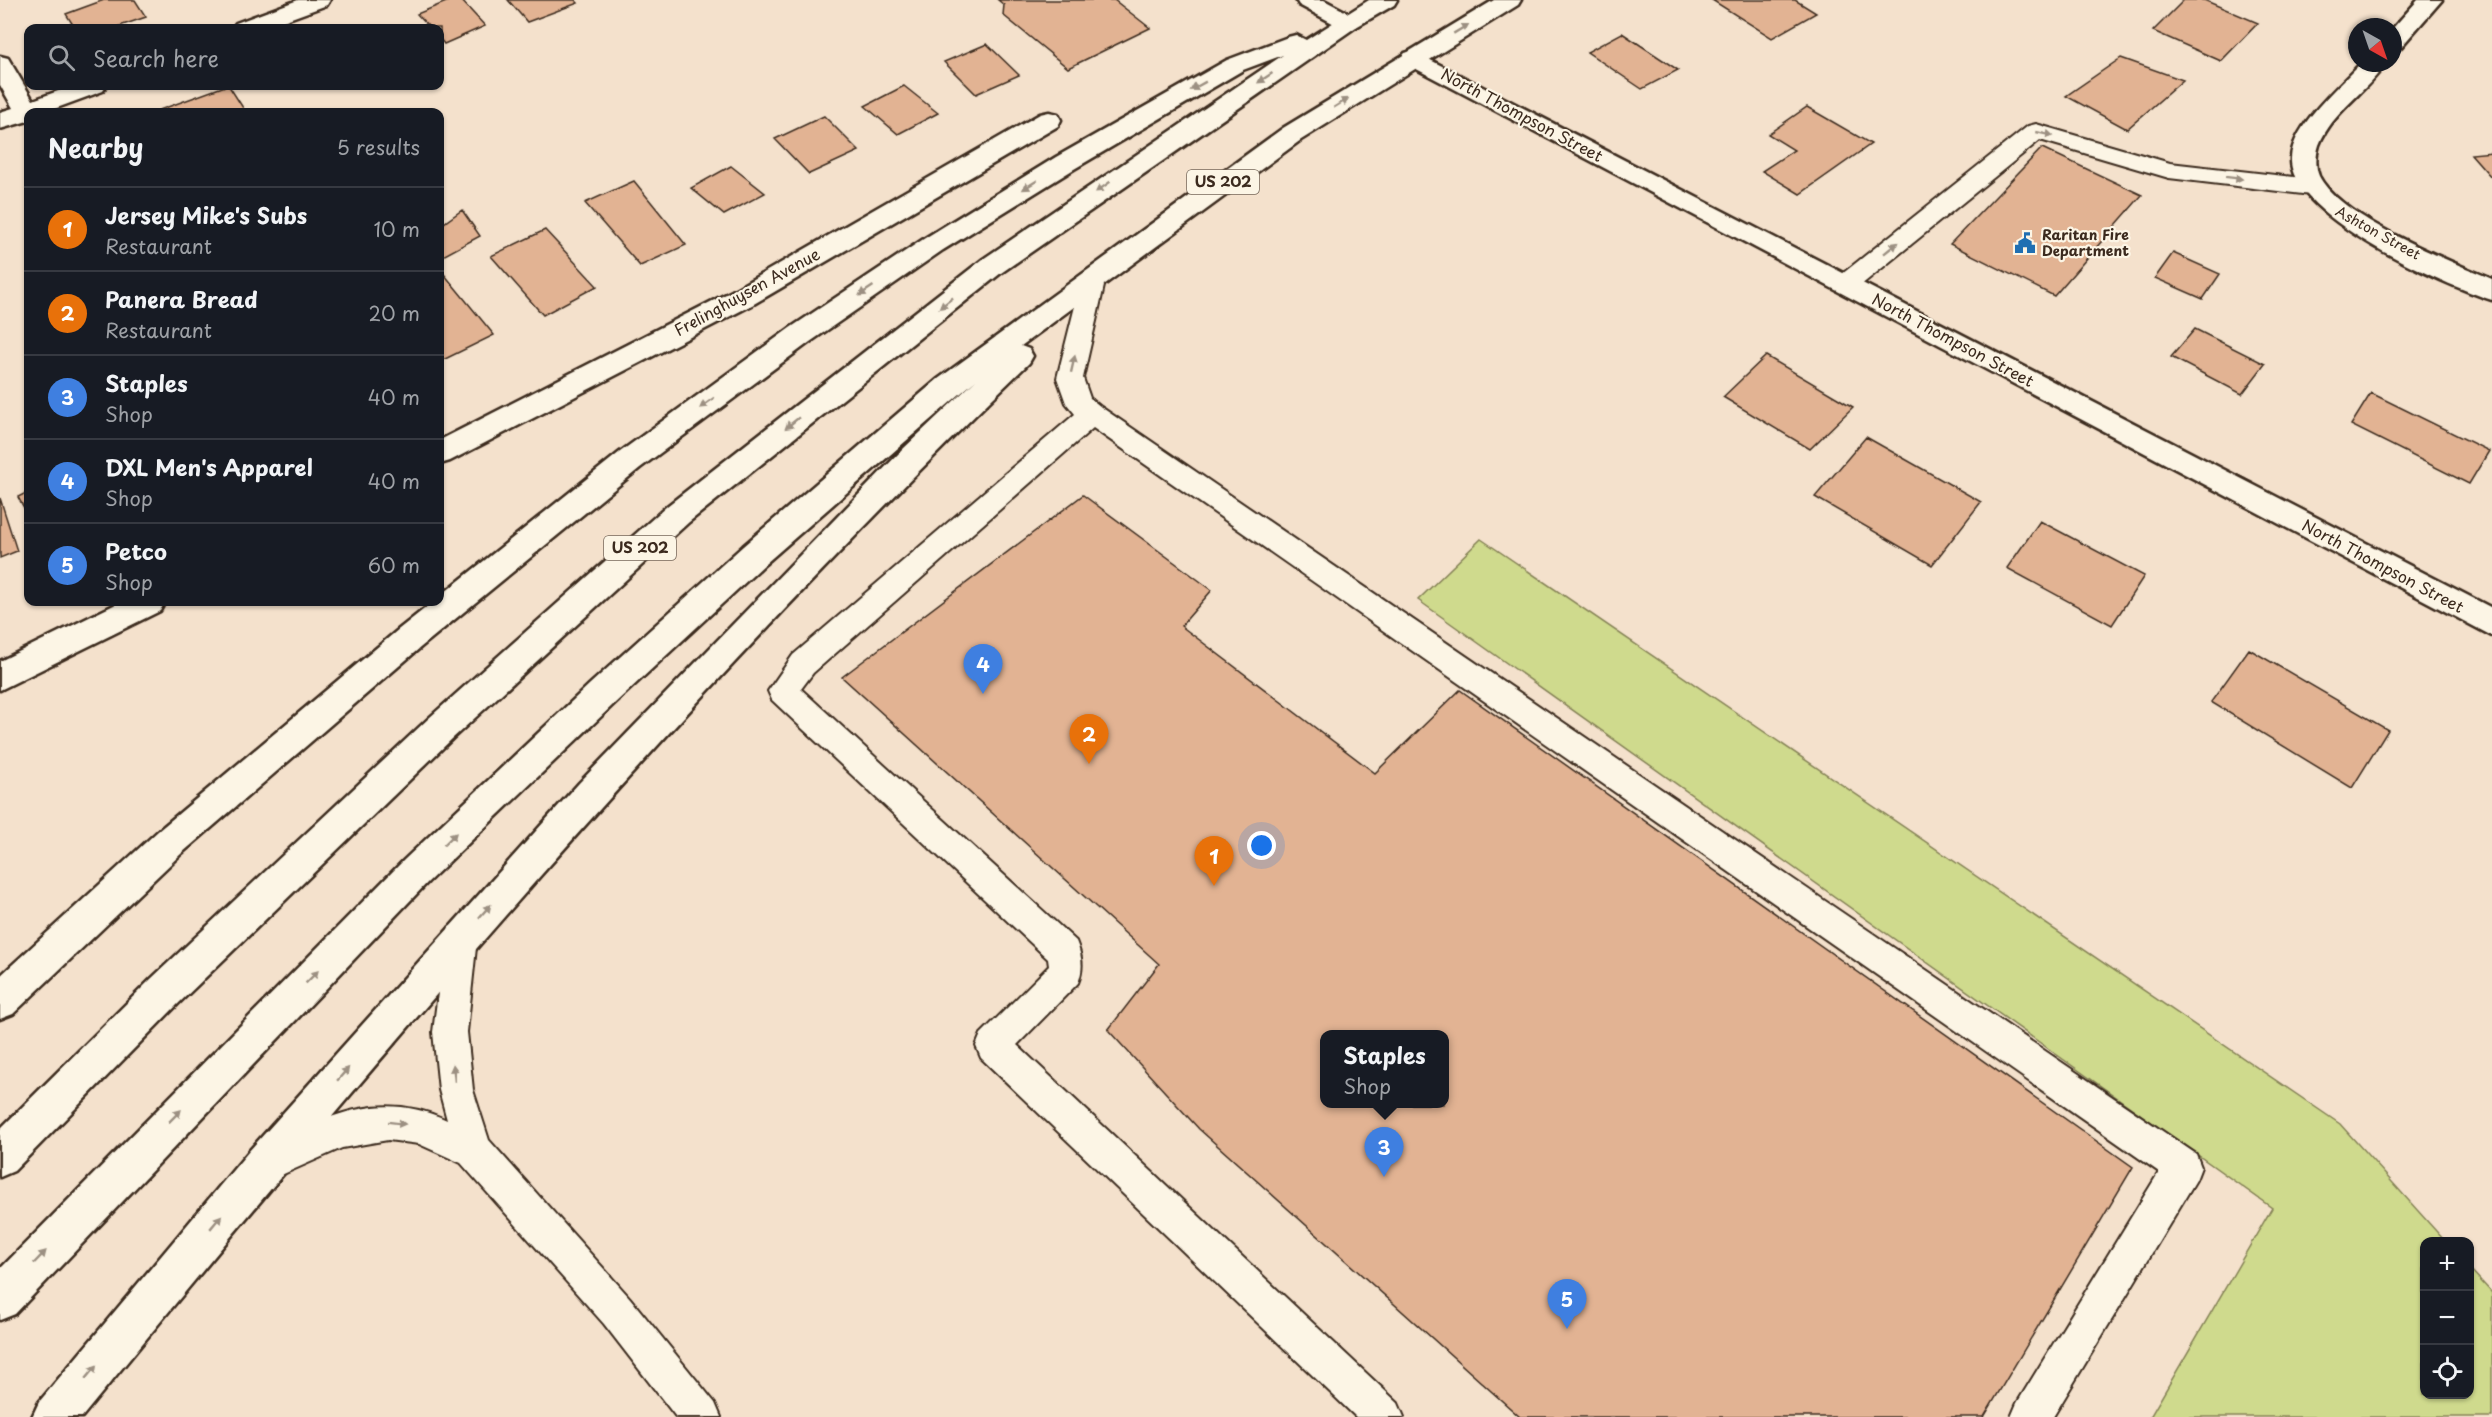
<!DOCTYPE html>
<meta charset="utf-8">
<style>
body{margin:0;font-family:"Playpen Sans",sans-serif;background:#20242c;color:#f1f3f6}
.controls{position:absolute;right:18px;bottom:18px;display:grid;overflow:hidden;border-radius:12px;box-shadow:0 2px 4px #0004}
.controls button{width:54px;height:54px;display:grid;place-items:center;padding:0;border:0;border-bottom:2px solid #363941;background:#171b24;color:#f1f3f6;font:30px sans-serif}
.compass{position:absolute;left:2348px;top:18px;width:54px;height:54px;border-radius:50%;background:#171b24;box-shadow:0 2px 4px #0004;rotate:140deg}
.you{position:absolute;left:1262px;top:846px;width:21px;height:21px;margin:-15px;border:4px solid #fff;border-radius:50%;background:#1a73e8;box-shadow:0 0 0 9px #1a73e833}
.badge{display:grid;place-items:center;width:39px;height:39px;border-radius:50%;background:#1a73e8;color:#fff;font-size:20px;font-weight:700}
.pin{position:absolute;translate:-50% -50px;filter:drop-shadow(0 2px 3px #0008)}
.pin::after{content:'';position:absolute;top:32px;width:21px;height:18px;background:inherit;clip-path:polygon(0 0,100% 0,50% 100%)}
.popup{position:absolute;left:1320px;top:1030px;width:129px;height:78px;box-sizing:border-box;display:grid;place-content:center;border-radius:12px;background:#171b24;filter:drop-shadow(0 2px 4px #0005);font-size:20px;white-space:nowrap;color:#9ea1a6}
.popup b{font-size:22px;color:#f1f3f6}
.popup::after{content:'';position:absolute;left:50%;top:100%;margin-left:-12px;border:12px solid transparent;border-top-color:#171b24}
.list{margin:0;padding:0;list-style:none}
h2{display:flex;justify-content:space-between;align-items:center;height:78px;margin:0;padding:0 24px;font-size:26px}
h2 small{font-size:20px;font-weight:400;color:#9ea1a6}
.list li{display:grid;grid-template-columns:39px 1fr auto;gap:18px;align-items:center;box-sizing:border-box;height:84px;padding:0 24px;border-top:2px solid #363941}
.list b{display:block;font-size:22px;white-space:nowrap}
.list p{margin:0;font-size:20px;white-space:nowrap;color:#9ea1a6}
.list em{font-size:20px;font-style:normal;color:#9ea1a6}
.icon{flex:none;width:33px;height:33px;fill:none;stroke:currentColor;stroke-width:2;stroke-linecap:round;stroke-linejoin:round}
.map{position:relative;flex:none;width:2492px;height:1417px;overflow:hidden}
.search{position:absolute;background:#171b24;box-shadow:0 2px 4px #0004;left:24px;top:24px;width:420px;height:66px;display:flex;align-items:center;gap:15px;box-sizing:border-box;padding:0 21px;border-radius:12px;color:#9ea1a6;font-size:22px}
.panel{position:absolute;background:#171b24;box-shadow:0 2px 4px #0004;left:24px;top:108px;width:420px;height:498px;border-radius:12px}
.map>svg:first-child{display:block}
.green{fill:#cfda8d;stroke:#858256;stroke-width:1.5}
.building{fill:#e2b393;stroke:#3b2a1e;stroke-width:1.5;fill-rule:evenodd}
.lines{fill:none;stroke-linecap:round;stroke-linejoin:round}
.lane-casing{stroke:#3b2a1e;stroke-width:4}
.street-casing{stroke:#3b2a1e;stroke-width:5}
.secondary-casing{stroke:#3b2a1e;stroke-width:5}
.highway-casing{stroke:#3b2a1e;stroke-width:5}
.lane{fill:#fcf5e5;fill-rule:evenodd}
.street{fill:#fcf5e5;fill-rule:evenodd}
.secondary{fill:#fcf5e5;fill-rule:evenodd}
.highway{fill:#fcf5e5;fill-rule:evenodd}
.oneway{fill:#9c9082}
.labels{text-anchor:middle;stroke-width:4.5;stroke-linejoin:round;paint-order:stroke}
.far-street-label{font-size:14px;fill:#3b2a1e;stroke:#fcf5e5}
.far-poi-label{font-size:14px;font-weight:bold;fill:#3b2a1e;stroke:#fcf5e5;text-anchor:start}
.shield{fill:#fcf5e5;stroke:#75675a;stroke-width:1.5}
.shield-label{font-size:15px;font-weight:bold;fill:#3b2a1e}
.street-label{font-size:16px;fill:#3b2a1e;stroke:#fcf5e5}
</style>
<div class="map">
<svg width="2492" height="1417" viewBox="0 0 2492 1417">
<rect width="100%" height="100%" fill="#f4e1cc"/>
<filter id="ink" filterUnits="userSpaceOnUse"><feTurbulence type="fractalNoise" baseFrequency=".0167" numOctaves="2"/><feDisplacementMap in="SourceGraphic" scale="12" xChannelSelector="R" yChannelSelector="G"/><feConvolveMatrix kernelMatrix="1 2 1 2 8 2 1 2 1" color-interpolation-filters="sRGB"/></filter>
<g filter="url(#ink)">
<!-- green -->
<path class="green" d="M1481,539L2340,1124L2445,1241L2424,1242V1394H2470V1269L2492,1293V1417H2150L2272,1208L1418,600Z"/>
<!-- building -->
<path class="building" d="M104,0H135L146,17L114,28H75L66,14Z
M451,0H461L485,26L444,44L440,39V28H430L417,14Z
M508,0H575L578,3L527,22Z
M998,0H1114L1150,28L1068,68L1003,15L1004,5Z
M1712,0H1795L1816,13L1772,38Z
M2184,0H2204L2258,23L2221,61L2153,31Z
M1622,33L1678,70L1642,89L1587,52Z
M987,44L1019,75L976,94L944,62Z
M2121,58L2183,80L2127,129L2066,96Z
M225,86H229L245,111L154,112Z
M904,86L938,113L898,134L865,106Z
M1807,107L1871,144L1800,194L1762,171L1794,150L1768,134Z
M824,116L859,151L809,174L775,139Z
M2042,148L2142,195L2054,296L1950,244Z
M2492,152V178L2471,154Z
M731,166L765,193L724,215L691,188Z
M634,181L686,245L640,266L585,203Z
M462,210L480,236L443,256L440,248V226Z
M545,230L597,286L543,315L491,256Z
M2173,253L2220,274L2203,299L2155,278Z
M444,274L494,335L443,360L440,356V276Z
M2195,329L2265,364L2242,394L2171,357Z
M1766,356L1853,407L1810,449L1723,397Z
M2371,393L2489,451L2469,484L2351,425Z
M1866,437L1981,502L1932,565L1815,497Z
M28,492V515L18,497Z
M1083,495L1212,590L1181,626L1375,773L1460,690L2133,1167L1984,1417H1520L1199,1129L1108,1030L1159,964L842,677ZM1324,1034H1444V1104H1324Z
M0,498L17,551L0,558Z
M2040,521L2144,576L2112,625L2007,568Z
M2249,649L2388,730L2352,788L2211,702Z"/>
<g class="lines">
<defs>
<path id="lane" d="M2036,124L2170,163L2311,179L2319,182L2323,187L2319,192L2311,195L2169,178L2040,140L1855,290L1846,293L1837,290L1834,284L1837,278L2028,126Z
M1092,277L1101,280L1104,286L1083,378L1090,398L1101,407L2196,1154L2201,1167L2196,1180L2053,1417H2011L2017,1403L2159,1172L1093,428L813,673L801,689L1076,941C1082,956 1084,968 1078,983L1017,1045L1398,1403L1404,1417H1356L981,1058L976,1046L981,1034L1049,966L1048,959L772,700L768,691L793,655L1075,414L1066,403L1057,378L1080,286L1083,280Z
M461,922L473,927L477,938L467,1032L473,1090L489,1140L630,1298L715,1403L721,1417H676L604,1324L461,1163L419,1144L388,1140L342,1148L270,1180L257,1175L252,1162L257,1149C323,1120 375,1087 447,1120L439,1090L433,1032L445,938L449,927Z"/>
<path id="street" d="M298,0H330L327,5L264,28H232L236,23Z
M1296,0H1324L1356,17L1360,22L1356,27H1340L1299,5Z
M2418,0H2442L2401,47L2393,49V28Z
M1413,51L2492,608V636L1405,63L1401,58L1405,53Z
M0,56L8,58L33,100L72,86H106L103,91L46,112H28V121L0,129V112L13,108L0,85Z
M2361,63H2386C2367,92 2332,112 2319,145C2316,154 2315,167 2319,176C2340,218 2450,261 2492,279V300C2444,285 2288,216 2291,158C2292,126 2340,85 2361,63Z"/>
<path id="secondary" d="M1049,112L1058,114L1061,120L1058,126L752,305L450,461L440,464V440L732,291L1040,114Z
M120,602H165L160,611L0,690V661Z"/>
<path id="highway" d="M1369,0H1397L1394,5L1356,27L1001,273L689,522L453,738L178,1004L14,1171L0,1177V1129L152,978L429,718L667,506L983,259L1283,55L1243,70L1074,169L943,250L810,342L640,468L421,647L182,853L13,1014L0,1019V976L158,831L399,629L433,602H440V596L620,452L790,328L925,238L1056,157L1227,60L1288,37L1296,35L1306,40Z
M1494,0H1521L1518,5L1301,140L1021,346L1029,349L1033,356L1029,363C689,691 381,1052 82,1417H32L39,1402L249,1151L579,783L903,449L976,380L765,564L614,704L428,882L15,1314L0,1320V1269L404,860L590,684L743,546L938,379L1283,128Z"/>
</defs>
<!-- lane casing -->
<use href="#lane" class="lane-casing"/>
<!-- street casing -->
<use href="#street" class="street-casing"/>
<!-- secondary casing -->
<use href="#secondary" class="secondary-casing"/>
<!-- highway casing -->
<use href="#highway" class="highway-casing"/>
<!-- lane -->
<use href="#lane" class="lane"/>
<!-- street -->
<use href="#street" class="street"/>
<!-- secondary -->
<use href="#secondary" class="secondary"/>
<!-- highway -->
<use href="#highway" class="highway"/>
</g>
<!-- one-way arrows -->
<defs><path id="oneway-solid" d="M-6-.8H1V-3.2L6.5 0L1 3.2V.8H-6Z" transform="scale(1.5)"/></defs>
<g class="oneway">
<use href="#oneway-solid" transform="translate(1461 29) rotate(-31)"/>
<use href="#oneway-solid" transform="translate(1265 78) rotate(146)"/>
<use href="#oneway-solid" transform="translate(1198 86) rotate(151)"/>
<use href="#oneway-solid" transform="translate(1341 103) rotate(-32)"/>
<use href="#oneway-solid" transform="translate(2045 134) rotate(13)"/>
<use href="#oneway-solid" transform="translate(2234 178) rotate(7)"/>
<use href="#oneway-solid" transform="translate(1030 185) rotate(148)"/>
<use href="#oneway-solid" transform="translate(1103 187) rotate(145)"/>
<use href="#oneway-solid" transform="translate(1891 248) rotate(-39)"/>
<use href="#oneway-solid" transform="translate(866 291) rotate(146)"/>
<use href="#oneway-solid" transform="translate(946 303) rotate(142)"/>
<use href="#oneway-solid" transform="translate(1073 364) rotate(-77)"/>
<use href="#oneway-solid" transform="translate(707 403) rotate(144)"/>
<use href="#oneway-solid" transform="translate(792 423) rotate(141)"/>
<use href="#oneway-solid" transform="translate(450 839) rotate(-44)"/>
<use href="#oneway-solid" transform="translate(485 911) rotate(-48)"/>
<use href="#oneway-solid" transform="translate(312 977) rotate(-45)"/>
<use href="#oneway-solid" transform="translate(454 1073) rotate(-96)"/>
<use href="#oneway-solid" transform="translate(343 1074) rotate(-49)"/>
<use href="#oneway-solid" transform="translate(175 1116) rotate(-45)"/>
<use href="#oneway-solid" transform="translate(397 1123) rotate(7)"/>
<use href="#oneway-solid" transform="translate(216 1222) rotate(-50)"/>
<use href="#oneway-solid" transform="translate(40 1257) rotate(-46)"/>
<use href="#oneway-solid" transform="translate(91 1372) rotate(-50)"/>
</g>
</g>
<!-- icons -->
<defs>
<symbol id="civic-bare" viewBox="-9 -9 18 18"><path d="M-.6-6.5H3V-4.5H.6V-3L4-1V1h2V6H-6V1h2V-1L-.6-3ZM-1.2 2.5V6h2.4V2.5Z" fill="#1f6fb2" stroke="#fcf5e5" stroke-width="2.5" paint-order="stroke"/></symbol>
</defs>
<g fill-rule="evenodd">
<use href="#civic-bare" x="2010" y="228" width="30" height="30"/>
</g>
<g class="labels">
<!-- far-street labels -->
<g class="far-street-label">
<text transform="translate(2378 233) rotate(29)" y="5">Ashton Street</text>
</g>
<!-- far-poi labels -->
<g class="far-poi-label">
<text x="2042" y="240">Raritan Fire<tspan x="2042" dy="16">Department</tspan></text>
</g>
<!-- shield labels -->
<g class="shield">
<rect x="1187" y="170" width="72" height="24" rx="4.5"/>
<rect x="604" y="536" width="72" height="24" rx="4.5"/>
</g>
<g class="shield-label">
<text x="1223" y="187">US 202</text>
<text x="640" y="553">US 202</text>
</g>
<!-- street labels -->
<g class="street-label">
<text transform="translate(1522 115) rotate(28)" y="6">North Thompson Street</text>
<text transform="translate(747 292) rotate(-29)" y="6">Frelinghuysen Avenue</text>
<text transform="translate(1953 340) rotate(28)" y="6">North Thompson Street</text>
<text transform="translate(2383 566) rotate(28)" y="6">North Thompson Street</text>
</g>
</g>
</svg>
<div class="controls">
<button>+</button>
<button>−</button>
<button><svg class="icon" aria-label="locate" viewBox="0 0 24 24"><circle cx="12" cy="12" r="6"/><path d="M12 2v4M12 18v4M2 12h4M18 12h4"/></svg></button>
</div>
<svg class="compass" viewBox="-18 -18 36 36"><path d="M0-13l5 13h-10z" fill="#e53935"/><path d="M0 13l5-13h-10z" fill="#9ea1a6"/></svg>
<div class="you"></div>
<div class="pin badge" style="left:1214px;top:886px;background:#e8710a">1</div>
<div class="pin badge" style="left:1089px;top:764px;background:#e8710a">2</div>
<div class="pin badge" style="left:1384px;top:1177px;background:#3f7fe0">3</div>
<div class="popup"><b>Staples</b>Shop</div>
<div class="pin badge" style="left:983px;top:694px;background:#3f7fe0">4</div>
<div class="pin badge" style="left:1567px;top:1329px;background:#3f7fe0">5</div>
<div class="search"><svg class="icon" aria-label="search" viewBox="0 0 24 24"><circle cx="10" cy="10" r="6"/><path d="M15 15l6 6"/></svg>Search here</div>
<section class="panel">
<h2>Nearby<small>5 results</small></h2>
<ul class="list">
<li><span class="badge" style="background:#e8710a">1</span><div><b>Jersey Mike's Subs</b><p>Restaurant</p></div><em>10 m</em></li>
<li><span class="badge" style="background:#e8710a">2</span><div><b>Panera Bread</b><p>Restaurant</p></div><em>20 m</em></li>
<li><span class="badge" style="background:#3f7fe0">3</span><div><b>Staples</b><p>Shop</p></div><em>40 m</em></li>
<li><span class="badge" style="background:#3f7fe0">4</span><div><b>DXL Men's Apparel</b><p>Shop</p></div><em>40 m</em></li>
<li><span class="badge" style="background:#3f7fe0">5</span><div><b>Petco</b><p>Shop</p></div><em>60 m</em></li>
</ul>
</section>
</div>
